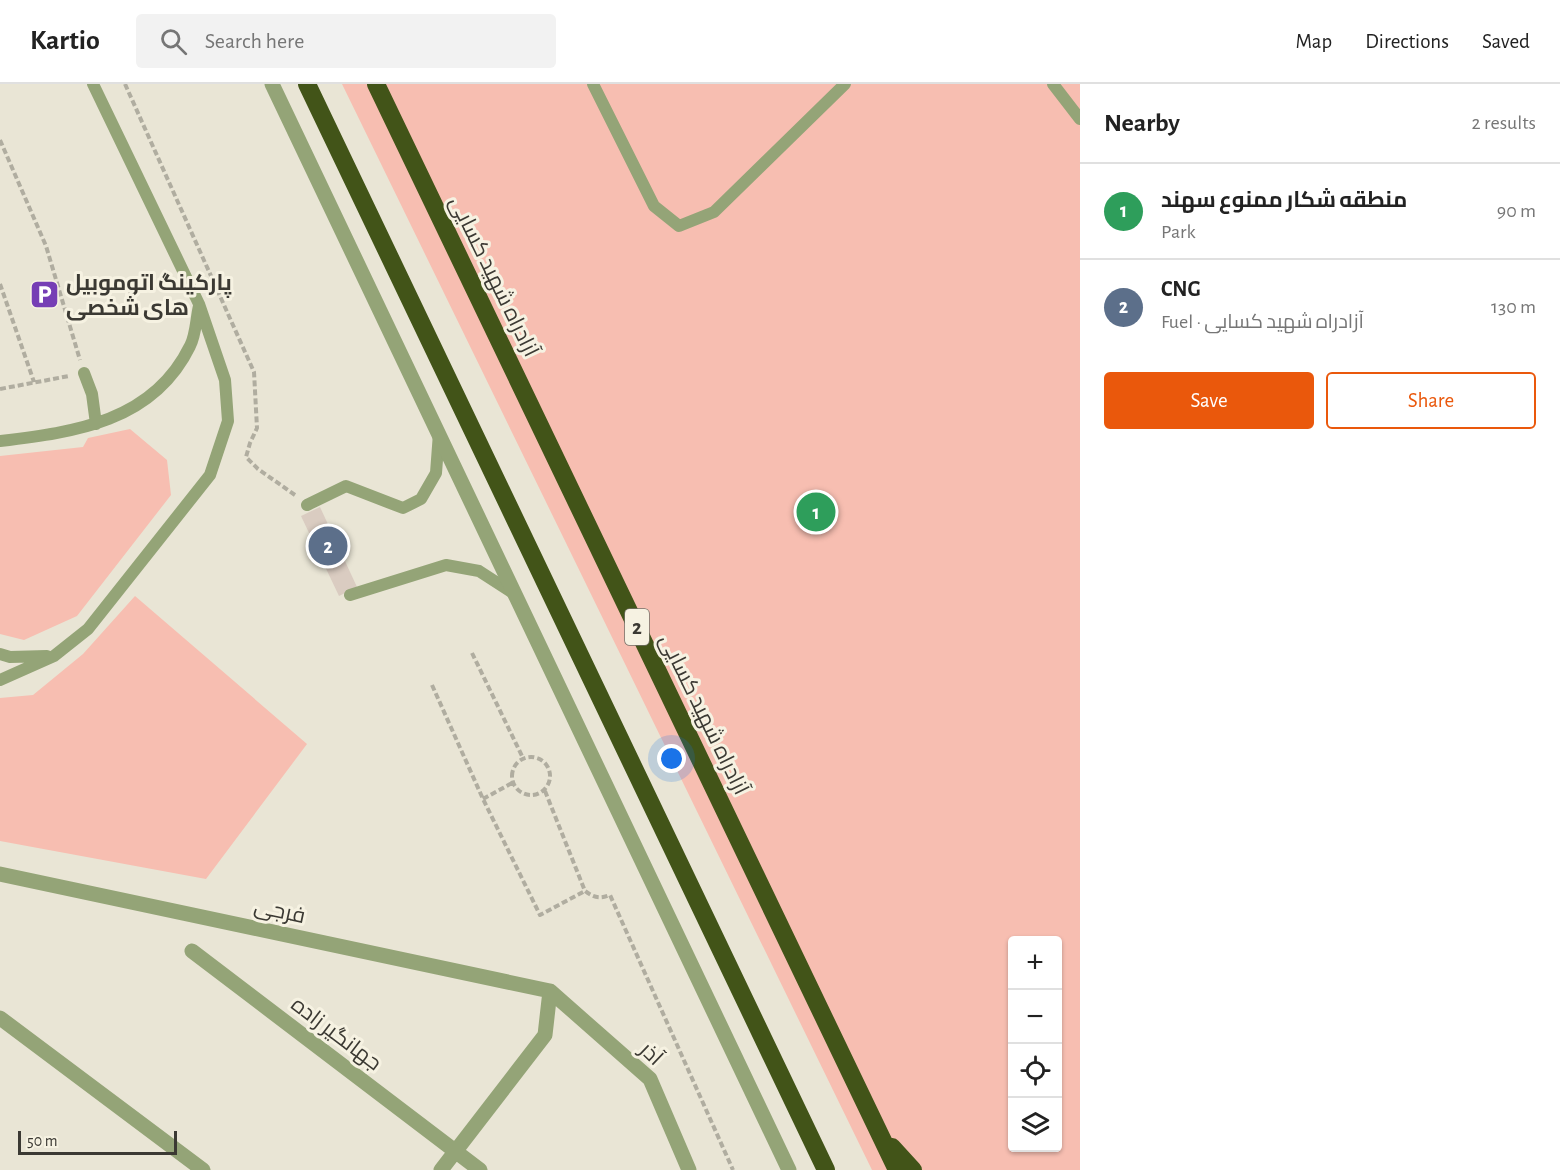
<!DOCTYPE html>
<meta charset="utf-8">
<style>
body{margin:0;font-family:"Alegreya Sans",Cairo,sans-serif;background:#f2f2f2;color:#222}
.controls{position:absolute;right:18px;bottom:18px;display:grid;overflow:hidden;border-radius:6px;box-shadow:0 2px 4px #0004}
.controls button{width:54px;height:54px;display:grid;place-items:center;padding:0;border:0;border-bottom:2px solid #e0e0e0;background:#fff;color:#222;font:30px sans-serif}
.scale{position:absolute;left:18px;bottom:15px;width:159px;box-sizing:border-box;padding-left:6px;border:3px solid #3b3933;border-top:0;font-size:16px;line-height:21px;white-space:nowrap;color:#3b3933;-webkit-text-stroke:4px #f6f2e2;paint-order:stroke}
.you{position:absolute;left:672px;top:675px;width:21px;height:21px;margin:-15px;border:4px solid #fff;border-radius:50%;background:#1a73e8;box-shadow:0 0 0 9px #1a73e833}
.badge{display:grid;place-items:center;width:39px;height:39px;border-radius:50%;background:#ea580c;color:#fff;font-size:20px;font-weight:700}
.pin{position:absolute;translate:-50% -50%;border:3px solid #fff;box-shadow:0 2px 6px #0006}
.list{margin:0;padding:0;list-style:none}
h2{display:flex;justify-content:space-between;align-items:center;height:78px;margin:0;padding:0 24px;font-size:26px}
h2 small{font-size:20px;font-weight:400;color:#767676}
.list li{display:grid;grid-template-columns:39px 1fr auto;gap:18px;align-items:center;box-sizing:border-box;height:96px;padding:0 24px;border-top:2px solid #e0e0e0}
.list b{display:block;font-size:22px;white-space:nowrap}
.list p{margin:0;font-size:20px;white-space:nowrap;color:#767676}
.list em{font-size:20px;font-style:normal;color:#767676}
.actions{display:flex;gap:12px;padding:18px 24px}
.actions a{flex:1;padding:14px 0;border:2px solid #ea580c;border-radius:6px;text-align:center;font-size:21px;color:#ea580c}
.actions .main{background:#ea580c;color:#fff}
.icon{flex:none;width:33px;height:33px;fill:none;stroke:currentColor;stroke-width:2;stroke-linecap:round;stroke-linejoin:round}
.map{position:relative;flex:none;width:1080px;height:1086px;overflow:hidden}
header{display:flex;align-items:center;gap:36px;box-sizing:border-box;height:84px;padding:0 30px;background:#fff;border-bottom:2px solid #e0e0e0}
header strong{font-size:28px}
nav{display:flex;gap:33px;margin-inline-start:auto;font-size:21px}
.search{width:420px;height:54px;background:#f2f2f2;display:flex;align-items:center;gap:15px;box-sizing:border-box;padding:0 21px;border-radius:6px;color:#767676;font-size:22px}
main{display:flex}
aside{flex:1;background:#fff}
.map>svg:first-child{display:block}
.green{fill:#f7beb1;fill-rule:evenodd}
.building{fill:#daccc1}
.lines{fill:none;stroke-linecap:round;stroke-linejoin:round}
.path{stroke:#b0ada0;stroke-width:4;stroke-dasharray:6 3;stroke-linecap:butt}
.service{stroke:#94a477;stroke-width:12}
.minor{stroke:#94a477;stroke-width:15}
.tertiary{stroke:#94a477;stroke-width:15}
.motorway{stroke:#425418;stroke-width:18}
.labels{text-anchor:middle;stroke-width:6;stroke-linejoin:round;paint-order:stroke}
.shield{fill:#f6f2e2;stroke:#737068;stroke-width:1.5}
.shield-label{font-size:21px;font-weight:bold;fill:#3b3933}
.street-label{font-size:22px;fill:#3b3933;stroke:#f6f2e2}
.poi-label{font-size:22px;font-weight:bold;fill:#3b3933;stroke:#f6f2e2;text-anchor:start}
</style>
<header>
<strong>Kartio</strong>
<div class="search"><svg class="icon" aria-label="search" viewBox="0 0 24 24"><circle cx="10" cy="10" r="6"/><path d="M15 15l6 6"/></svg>Search here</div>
<nav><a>Map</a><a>Directions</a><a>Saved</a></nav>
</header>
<main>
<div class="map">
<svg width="1080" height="1086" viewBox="0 0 1080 1086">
<rect width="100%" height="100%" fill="#e9e5d5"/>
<!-- green -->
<path class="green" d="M342,0H1080V1086H872ZM1012,856H1058V1064H1012Z
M130,345L167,376L171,411L77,532L24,556L0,550V372L83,363L88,354Z
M135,512L307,660L206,795L0,757V614L33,611L83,570Z"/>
<!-- building -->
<path class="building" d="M320,423L357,503L339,512L301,432Z"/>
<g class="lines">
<!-- path -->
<path class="path" d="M125,0L254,288L257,344L250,359L246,373L258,385L295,411
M0,56L46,162L80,276
M0,200L34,298
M0,305L69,292
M472,569L523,674
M432,601L483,715L540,831L585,807
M512 692a19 19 0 1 1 38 0a19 19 0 1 1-38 0Z
M545,707L585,807C594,814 600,815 610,811L733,1086
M483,715L512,699"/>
<!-- service -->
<path class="service" d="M593,0L654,122L679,142L714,128L845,0
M1053,0L1080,35
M84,289L92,310L96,340
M0,357C75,348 153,338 190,262C196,251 196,234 199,222
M307,421L346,402L403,424L421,415L436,389L439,349
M350,511L446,481L479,487L513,509
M0,570L10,573L47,572
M0,596L54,572L88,545L210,391L228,337L225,296L199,220L93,0"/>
<!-- minor -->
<path class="minor" d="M0,790L550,907L650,995L689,1086
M192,867L480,1086
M0,934L203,1086
M441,1086L545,951L550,907"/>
<!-- tertiary -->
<path class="tertiary" d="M272,0L789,1086"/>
<!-- motorway -->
<path class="motorway" d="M307,0L826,1086
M376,0L897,1086
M892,1063L913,1086"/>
</g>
<!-- icons -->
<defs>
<symbol id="parking-square" viewBox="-11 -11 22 22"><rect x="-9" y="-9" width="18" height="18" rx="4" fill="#763eb5" stroke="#f6f2e2"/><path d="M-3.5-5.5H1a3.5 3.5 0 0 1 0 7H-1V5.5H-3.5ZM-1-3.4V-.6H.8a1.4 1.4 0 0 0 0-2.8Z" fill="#fff"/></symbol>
</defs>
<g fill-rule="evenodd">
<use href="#parking-square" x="28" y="194" width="33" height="33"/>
</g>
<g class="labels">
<!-- shield labels -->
<rect class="shield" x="625" y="525" width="24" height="36" rx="4.5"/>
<g class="shield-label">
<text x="637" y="550">2</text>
</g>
<!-- street labels -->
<g class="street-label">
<text transform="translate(495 192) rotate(64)" y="8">آزادراه شهید کسایی</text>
<text transform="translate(705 630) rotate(64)" y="8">آزادراه شهید کسایی</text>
<text transform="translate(280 826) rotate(12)" y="8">فرجی</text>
<text transform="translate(337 949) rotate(37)" y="8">جهانگیر زاده</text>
<text transform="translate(652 969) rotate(44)" y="8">آذر</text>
</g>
<!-- poi labels -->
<g class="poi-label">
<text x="66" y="206">پارکینگ اتوموبیل<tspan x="66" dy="25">های شخصی</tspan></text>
</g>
</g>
</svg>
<div class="controls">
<button>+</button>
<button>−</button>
<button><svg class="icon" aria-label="locate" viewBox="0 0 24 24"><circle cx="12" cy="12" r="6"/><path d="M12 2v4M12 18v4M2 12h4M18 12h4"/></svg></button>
<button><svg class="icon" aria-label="layers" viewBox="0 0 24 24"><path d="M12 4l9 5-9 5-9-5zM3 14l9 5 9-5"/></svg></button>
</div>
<div class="scale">50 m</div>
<div class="you"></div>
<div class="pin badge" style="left:816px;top:428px;background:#2e9e5b">1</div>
<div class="pin badge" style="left:328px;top:462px;background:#5c6f8a">2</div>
</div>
<aside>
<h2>Nearby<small>2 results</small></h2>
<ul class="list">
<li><span class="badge" style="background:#2e9e5b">1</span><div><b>منطقه شکار ممنوع سهند</b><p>Park</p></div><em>90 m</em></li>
<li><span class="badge" style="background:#5c6f8a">2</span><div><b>CNG</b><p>Fuel · آزادراه شهید کسایی</p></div><em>130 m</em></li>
</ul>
<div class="actions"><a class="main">Save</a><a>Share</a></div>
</aside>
</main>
